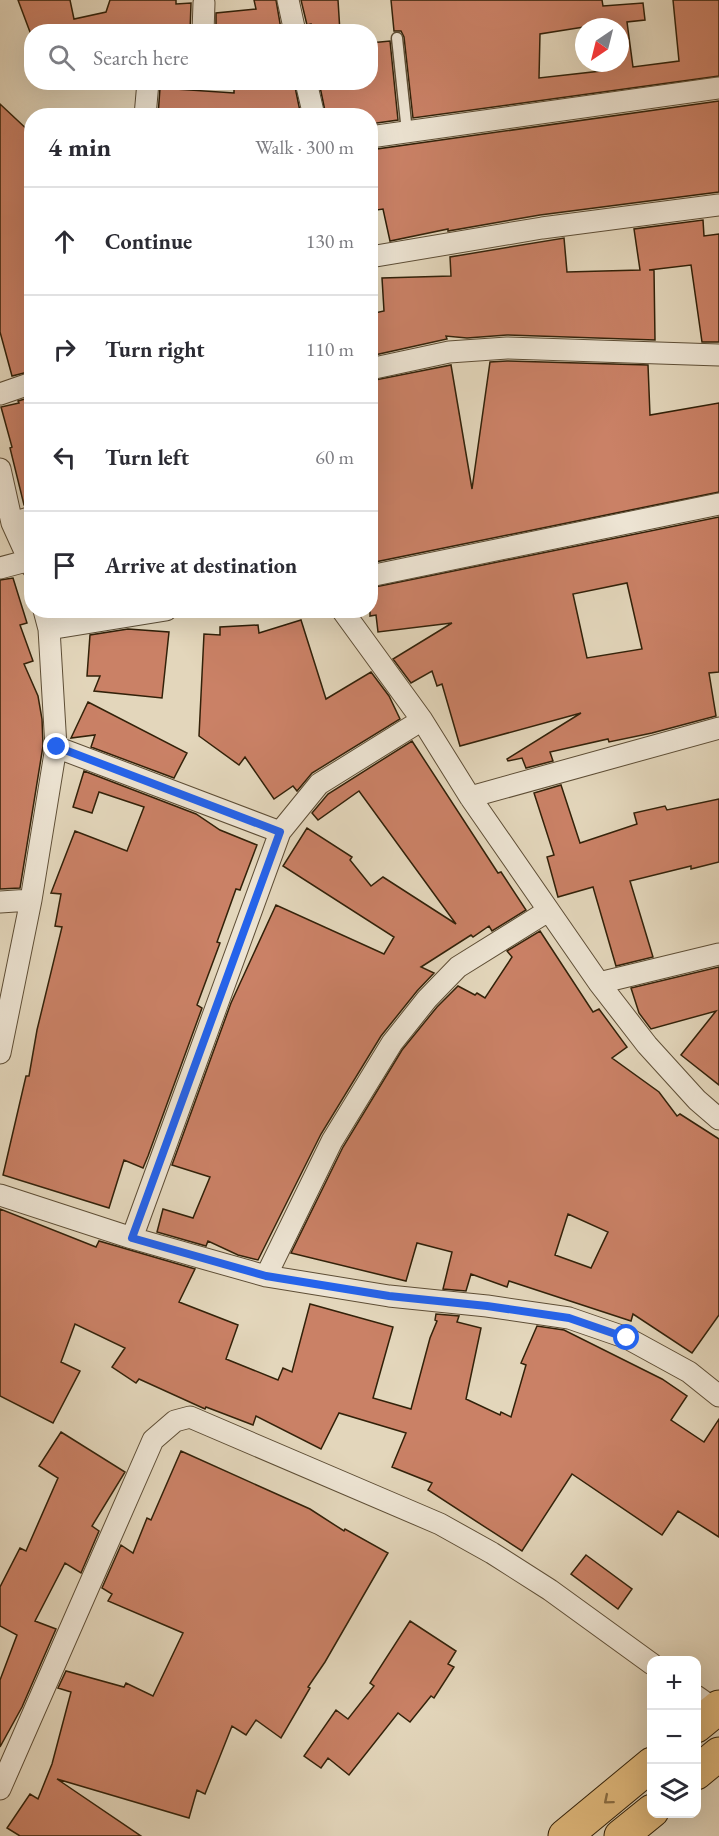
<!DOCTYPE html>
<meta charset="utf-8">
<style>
body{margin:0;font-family:"EB Garamond",serif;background:#f2f2f3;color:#2b2b33}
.controls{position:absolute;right:18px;bottom:18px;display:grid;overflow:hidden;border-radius:12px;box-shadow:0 6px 24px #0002}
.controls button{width:54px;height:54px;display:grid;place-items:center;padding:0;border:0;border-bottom:2px solid #e1e1e2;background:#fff;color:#2b2b33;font:30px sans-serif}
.compass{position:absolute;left:575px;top:18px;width:54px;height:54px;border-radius:50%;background:#fff;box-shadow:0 6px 24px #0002;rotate:215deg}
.stop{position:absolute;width:18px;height:18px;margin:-14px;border:4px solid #2563eb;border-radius:50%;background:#fff}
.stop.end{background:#2563eb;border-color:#fff;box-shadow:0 2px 6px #0008}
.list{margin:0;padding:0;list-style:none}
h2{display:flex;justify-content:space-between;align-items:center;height:78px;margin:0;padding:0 24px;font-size:26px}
h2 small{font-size:20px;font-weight:400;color:#7c7c81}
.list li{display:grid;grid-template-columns:39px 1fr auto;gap:18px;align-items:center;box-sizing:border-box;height:108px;padding:0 24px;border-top:2px solid #e1e1e2}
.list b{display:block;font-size:22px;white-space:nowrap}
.list em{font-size:20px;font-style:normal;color:#7c7c81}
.icon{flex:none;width:33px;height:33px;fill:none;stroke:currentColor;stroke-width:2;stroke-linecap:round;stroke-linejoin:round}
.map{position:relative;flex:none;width:719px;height:1836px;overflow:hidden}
.search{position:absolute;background:#fff;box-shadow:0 6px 24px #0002;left:24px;top:24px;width:354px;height:66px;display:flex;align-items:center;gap:15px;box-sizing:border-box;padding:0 21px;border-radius:24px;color:#7c7c81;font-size:22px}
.panel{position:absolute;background:#fff;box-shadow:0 6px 24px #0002;left:24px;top:108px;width:354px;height:510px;border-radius:24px}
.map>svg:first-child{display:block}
.building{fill:#ca8166;stroke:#322109;stroke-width:1.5;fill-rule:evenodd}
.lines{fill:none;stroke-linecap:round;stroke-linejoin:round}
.service-casing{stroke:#5e4e36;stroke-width:13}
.minor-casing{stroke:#5e4e36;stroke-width:23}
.trunk-casing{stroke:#322109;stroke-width:35}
.service{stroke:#ede4d3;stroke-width:10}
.minor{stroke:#ede4d3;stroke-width:21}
.trunk{stroke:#e2bb7e;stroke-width:33}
.oneway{stroke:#8a6e44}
.route{stroke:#2563eb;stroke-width:8}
</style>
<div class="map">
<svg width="719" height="1836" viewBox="0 0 719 1836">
<rect width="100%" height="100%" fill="#e3d6bb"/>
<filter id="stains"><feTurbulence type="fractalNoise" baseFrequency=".00333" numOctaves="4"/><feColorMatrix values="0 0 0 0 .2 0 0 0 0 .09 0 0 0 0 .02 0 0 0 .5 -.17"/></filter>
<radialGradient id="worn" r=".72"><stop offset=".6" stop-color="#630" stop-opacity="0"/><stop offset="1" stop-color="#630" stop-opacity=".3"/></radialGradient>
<!-- building -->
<path class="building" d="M18,0H70L74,19L106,12L110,0H176V4L191,3L190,32H30Z
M254,0H276L281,29L269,32H216V13L256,9Z
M301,0H338L340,32H312L311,24L307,25Z
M391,0H602L603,6L643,3L645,20L627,22L633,67L679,61L673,0H719V76L413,118L404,37L401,31H394ZM584,27H620V63H600L601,71L539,78L540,34Z
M390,41L398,120L370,124V116H326L319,82H370V43Z
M234,82H294L301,116H158L160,88L234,93Z
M719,101V192L540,215L448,231V229L390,241L383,209L370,211V150Z
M0,104L32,134V371L12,376L0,332Z
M703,220L704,236L719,234V342H702L691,265L649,270H654L655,340L507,335L467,338L446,336L447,339L370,356V314L384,311L382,278L451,276L450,257L564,238L567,272L640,270L634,229Z
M507,361L648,365L650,415L719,403V492L370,563V381L451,365L472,489L490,362Z
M32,397V504L24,505L10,448L12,447L1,407L19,403L18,401Z
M719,517V672L709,673L716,716L652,733L609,742L608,739L550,752L553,761L526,768L522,758L508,761L507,759L581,713L460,746L442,684L437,686L432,671L411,683L393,659L452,623L378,632L376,615L370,616V588ZM627,583L642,649L587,658L573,594Z
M13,578L27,623L20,625L33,661L24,664L38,696L42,719L43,746L20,888L0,889V580Z
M301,620L326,699L371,672L389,696L400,719L312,773L297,791L293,786L274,799L245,757L239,765L199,736L204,634L220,635V627L258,625L259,633Z
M128,629L169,632L162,698L94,691L100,676H87L90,635Z
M88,702L187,753L174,778L91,747L95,735L71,738Z
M412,741L498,873L501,872L526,910L492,931L489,926L473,937L471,935L421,967L434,973L417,991L381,1036L321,1134L258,1260L238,1255L208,1241L206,1246L157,1232L163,1209L193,1218L210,1177L172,1165L231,1003L276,905L384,954L394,937L283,866L307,828L352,857L350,860L371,886L383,877L456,924L359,791L318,820L312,813L328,794Z
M84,771L196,814L220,830L257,845L240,890L236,889L217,942L220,943L197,1005L202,1008L148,1156L143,1168L124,1160L109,1208L3,1175L26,1076H29L37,1030L62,927L55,926L61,894L51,893L75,831L127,851L144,807L99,792L92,813L73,807Z
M561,785L580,843L637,824L634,813L665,806L667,810L719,799V862L691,869V866L630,881L653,957L616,966L593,887L558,897L547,857L554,855L534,793Z
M540,931L593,1012L599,1009L627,1047L612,1058L659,1092L677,1116L680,1114L719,1139V1315L692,1353L633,1314L631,1321L509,1281L507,1287L471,1274L466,1291L443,1289L452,1252L417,1243L406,1281L291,1253L343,1147L402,1050L437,1007L458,986L475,995L477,993L485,998L512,957L507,951ZM568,1214L608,1232L591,1268L555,1255Z
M719,967V1085L681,1055L716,1011L651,1029L639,1013L631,988Z
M0,1209L96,1247L99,1241L195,1269L179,1302L238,1325L226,1359L278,1380L283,1368L292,1372L310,1304L393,1327L373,1398L411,1409L430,1338L437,1321L435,1320L436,1314L459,1316L457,1322L481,1328L466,1399L500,1415L501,1412L511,1417L526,1365L521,1363L537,1326L564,1330L662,1379L687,1396L671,1420L704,1442L719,1419V1537L678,1511L662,1535L572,1474L522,1551L428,1490L432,1483L392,1467L406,1433L339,1413L321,1449L256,1416L253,1425L206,1407L205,1409L139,1379L136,1383L112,1367L125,1348L75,1324L61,1362L80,1371L53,1423L0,1396Z
M61,1432L125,1472L92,1526L99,1531L81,1573L65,1563L35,1621L56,1629L22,1707L0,1747V1680L17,1635L0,1626V1587L20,1548L26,1551L58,1478L39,1466Z
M181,1451L310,1509L344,1531L345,1529L388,1553L325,1662L308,1687L310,1688L281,1738L256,1720L246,1735L232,1726L205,1794L197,1790L189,1818L57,1779L141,1836H20L7,1828L30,1794L38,1799L52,1764L71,1692L58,1688L66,1671L124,1687L126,1683L153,1696L183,1633L108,1601L112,1594L102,1588L121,1545L133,1553L147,1518L151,1520Z
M586,1555L632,1589L618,1609L571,1574Z
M410,1621L456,1651L448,1664L454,1667L434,1698L431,1696L410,1722L398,1713L349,1775L328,1758L321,1768L304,1756L336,1710L348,1719L374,1686L370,1683Z"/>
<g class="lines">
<defs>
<path id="service" d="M397,38L407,132"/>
<path id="minor" d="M288,0L295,32
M203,32L204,3
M306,82L314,116
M145,116L148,82
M370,137L719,88
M370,257L542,228L719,205
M370,369L449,352L507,348L719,355
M0,394L32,383
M0,469L12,523L32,567
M12,523L32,517
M0,568L30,560
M370,576L719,504
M342,610L422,720L470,797L599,983L647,1045L697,1100L719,1119
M49,629L166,610
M56,747L280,832
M470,797L719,728
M0,902L31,900
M599,983L719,954
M0,1053L31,900L56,747L49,629L44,610
M0,1195L132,1238L266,1276L389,1296L487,1306L569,1318L627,1338L689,1372L719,1396
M132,1238L280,832L319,784L422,720
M266,1276L332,1141L392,1043L427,999L458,967L548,911
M696,1696L716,1710L719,1714
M0,1789L153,1440L175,1421L190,1417L440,1524L492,1553L550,1590L652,1664"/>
<path id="trunk" d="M696,1726L719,1707
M696,1773L719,1754
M565,1836L652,1764
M621,1836L652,1811"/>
</defs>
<!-- service casing -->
<use href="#service" class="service-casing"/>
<!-- minor casing -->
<use href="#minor" class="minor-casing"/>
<!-- trunk casing -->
<use href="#trunk" class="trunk-casing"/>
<!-- service -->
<use href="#service" class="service"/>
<!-- minor -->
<use href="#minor" class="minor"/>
<!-- trunk -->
<use href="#trunk" class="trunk"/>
</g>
<!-- one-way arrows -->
<defs><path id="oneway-chevron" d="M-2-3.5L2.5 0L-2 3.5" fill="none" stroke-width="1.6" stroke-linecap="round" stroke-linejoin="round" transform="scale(1.5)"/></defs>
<use class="oneway" href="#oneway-chevron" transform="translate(608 1800) rotate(140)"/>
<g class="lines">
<!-- route -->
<path class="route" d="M57,747L280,832L132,1238L266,1276L389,1296L487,1306L569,1318L627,1338"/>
</g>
<rect width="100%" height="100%" filter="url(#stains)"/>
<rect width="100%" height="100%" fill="url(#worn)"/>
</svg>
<div class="controls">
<button>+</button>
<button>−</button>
<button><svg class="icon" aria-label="layers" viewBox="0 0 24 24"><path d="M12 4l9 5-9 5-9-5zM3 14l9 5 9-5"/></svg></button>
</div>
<svg class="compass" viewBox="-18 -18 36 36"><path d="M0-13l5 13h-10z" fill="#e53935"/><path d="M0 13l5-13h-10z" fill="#7c7c81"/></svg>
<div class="stop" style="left:627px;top:1338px"></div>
<div class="stop end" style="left:57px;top:747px"></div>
<div class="search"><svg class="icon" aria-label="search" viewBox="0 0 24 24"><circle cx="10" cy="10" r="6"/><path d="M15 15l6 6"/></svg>Search here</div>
<section class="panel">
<h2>4 min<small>Walk · 300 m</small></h2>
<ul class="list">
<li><svg class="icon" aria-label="ahead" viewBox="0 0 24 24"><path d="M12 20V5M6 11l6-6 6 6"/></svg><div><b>Continue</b></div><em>130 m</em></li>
<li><svg class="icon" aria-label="right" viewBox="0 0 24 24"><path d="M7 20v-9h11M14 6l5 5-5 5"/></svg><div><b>Turn right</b></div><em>110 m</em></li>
<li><svg class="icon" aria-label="left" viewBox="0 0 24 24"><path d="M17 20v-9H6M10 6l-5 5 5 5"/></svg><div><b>Turn left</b></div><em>60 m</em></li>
<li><svg class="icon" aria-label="arrive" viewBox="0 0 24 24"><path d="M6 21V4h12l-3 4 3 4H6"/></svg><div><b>Arrive at destination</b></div></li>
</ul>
</section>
</div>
